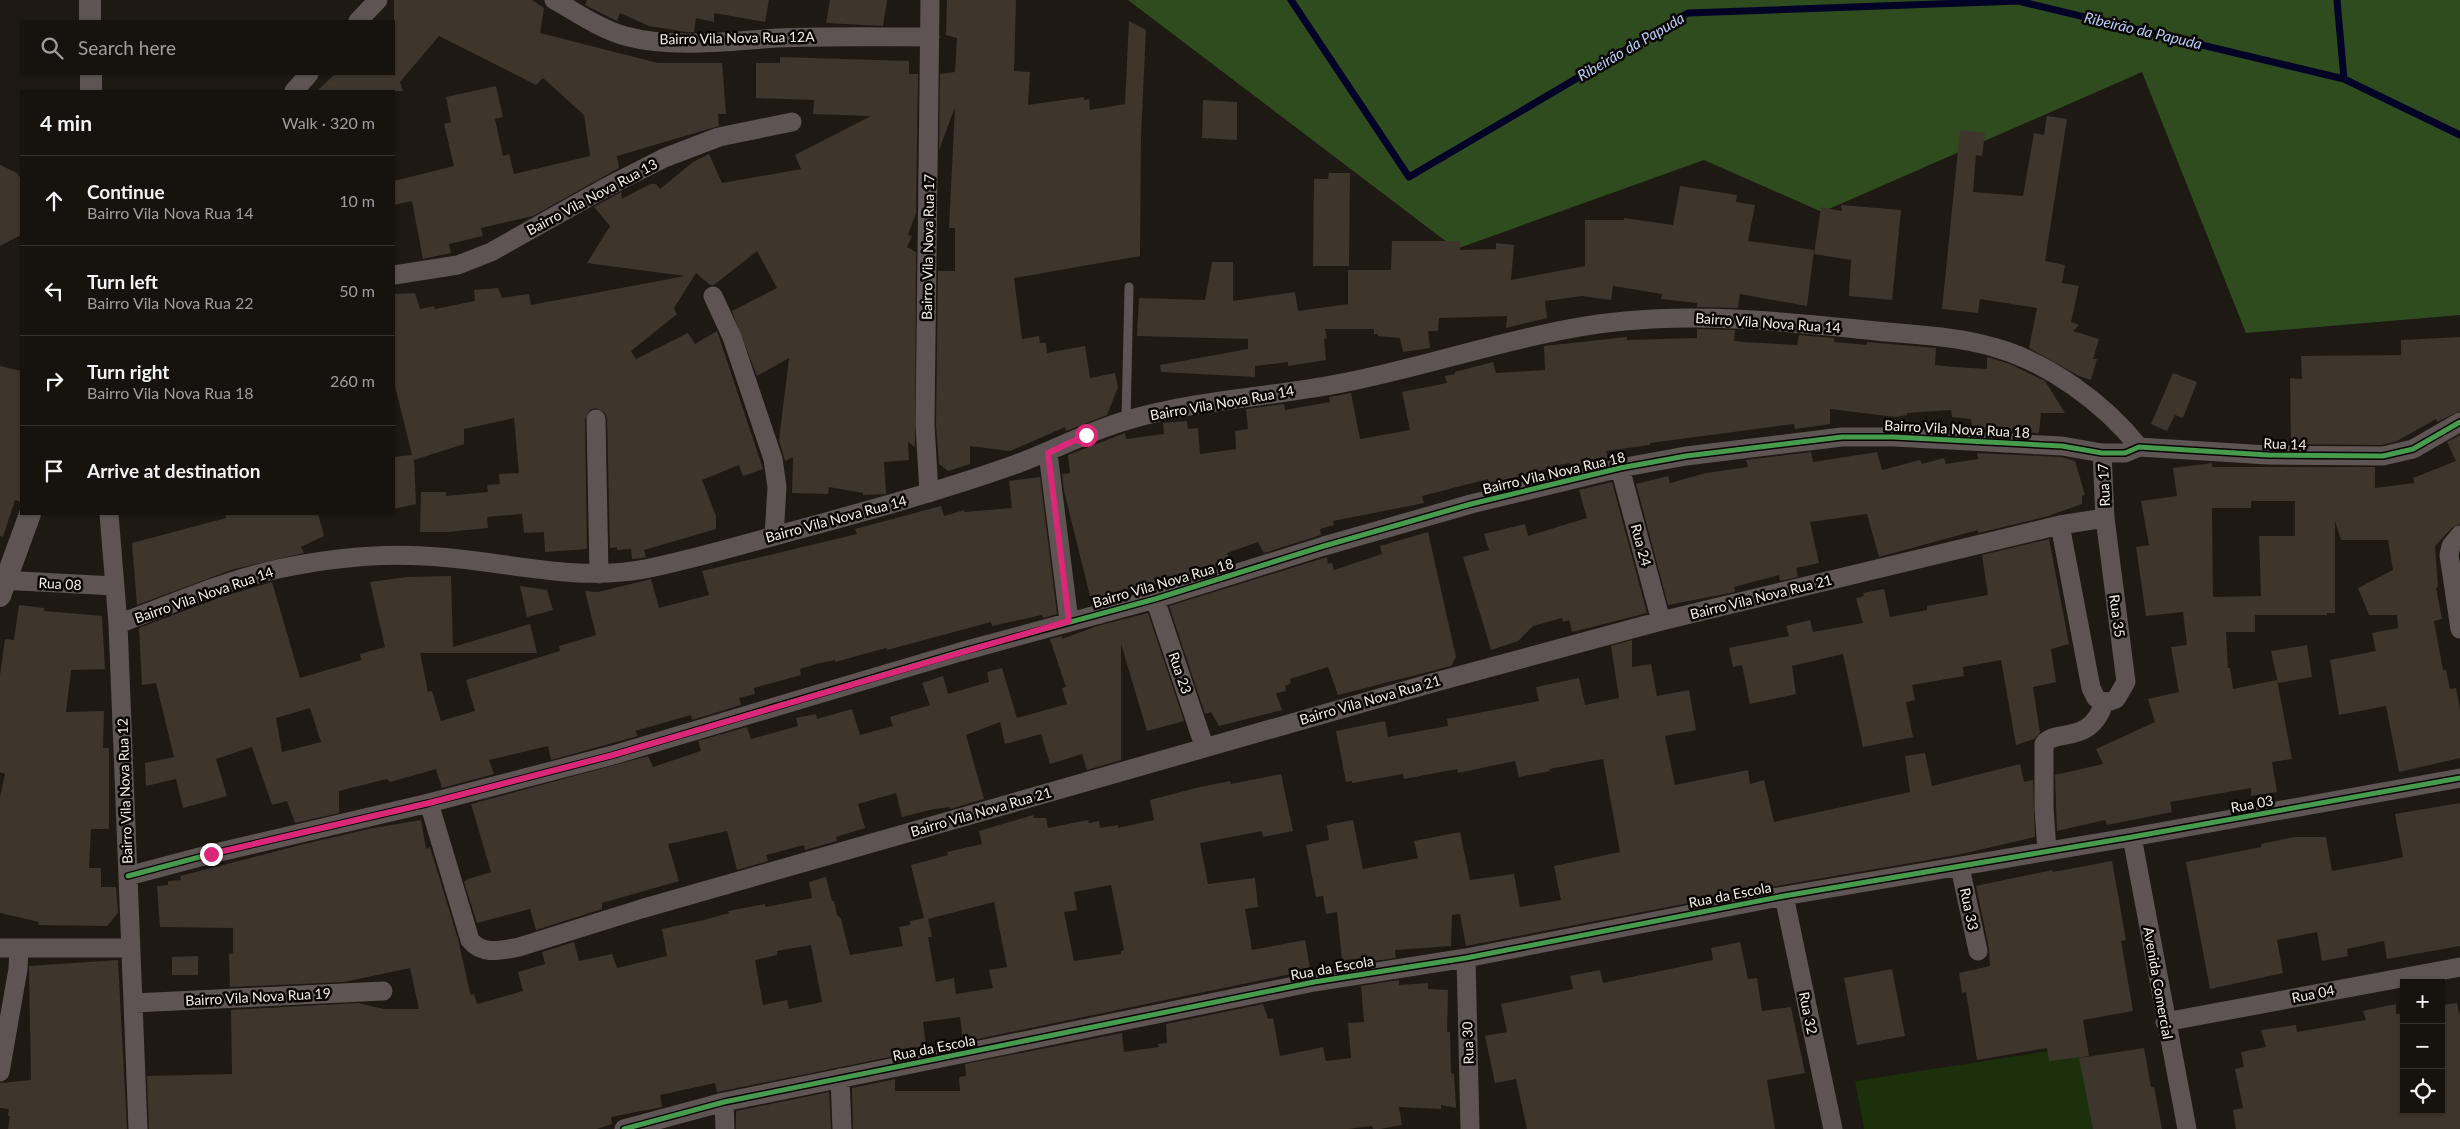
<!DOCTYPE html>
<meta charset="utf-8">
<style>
body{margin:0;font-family:Lato,sans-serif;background:#23201c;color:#f1f3f6}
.controls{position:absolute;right:15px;bottom:15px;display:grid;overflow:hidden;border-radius:0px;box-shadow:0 1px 4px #0004}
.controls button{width:45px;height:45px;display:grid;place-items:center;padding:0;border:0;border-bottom:1px solid #35322e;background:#16130e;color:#f1f3f6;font:25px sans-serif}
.stop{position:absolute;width:15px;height:15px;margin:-11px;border:4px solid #db2777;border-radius:50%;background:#fff}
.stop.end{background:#db2777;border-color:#fff;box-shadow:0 1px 5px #0008}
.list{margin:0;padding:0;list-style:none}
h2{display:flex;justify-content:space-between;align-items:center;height:65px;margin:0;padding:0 20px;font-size:21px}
h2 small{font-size:16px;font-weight:400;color:#9e9e9e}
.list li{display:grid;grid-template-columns:32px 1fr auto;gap:15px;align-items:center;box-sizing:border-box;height:90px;padding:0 20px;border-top:1px solid #35322e}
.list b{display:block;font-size:19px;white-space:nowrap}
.list p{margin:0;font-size:16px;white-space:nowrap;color:#9e9e9e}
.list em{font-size:16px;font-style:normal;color:#9e9e9e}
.icon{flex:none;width:28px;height:28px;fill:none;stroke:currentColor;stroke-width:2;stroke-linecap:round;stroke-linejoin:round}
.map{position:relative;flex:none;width:2460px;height:1129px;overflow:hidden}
.search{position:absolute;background:#16130e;box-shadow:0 1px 4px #0004;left:20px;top:20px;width:375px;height:55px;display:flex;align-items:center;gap:12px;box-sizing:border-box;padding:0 18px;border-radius:0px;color:#9e9e9e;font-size:19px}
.panel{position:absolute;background:#16130e;box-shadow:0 1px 4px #0004;left:20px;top:90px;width:375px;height:425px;border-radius:0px}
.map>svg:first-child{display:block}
.green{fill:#1b300b}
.forest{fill:#2f4c1f}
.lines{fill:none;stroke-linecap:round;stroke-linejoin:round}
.stream{stroke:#030227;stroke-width:7}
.building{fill:#3e362c;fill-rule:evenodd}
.service{stroke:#5e5454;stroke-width:9}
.minor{stroke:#5e5454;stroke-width:19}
.tertiary{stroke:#5e5454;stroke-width:22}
.cycleway-casing{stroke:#090503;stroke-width:8}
.cycleway{stroke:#469c4c;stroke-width:5}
.route{stroke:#db2777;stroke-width:6}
.labels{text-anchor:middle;stroke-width:5;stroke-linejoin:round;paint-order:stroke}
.street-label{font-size:14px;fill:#f6efe7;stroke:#090503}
.water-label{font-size:15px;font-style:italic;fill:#b4cdfb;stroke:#090503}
</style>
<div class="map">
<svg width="2460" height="1129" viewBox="0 0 2460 1129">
<rect width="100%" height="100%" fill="#1e1913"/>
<!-- green -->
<path class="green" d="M2083,1046L2099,1129H1864L1855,1081Z"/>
<!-- forest -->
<path class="forest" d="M1128,0H2460V315L2246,333L2142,72L1822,212L1704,160L1456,249Z"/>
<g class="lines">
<!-- stream -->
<path class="stream" d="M1291,0L1409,177L1688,13L2018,1L2344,79L2460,135
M2337,0L2344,79"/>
</g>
<!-- building -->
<path class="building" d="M394,0H532L544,8L540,33L658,63H722L726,114H718L719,126L617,156L619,168L533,216L481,228L483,236L449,244L451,253L423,259L412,201L394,205V181L454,166L444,124L451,122L446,97L496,86L503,117L495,119L503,156L509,154L514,174L590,156L584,115L543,78L536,85L439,36L400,82L403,91H317L335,74H394Z
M587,0H769L765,22L714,13V22L696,18L694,32H686L649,26L620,13L617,21L585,5Z
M830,0H887L883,26L826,23Z
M947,0H1016L1014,71L1030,72L1028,105L1084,97V100L1089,99L1090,110L1125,104L1129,21L1146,30L1141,135L1140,256L1014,278L1022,339L1039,336L1040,343H1046L1047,353L1085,346L1090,378L1115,373L1118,387L1107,415L1066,431L1065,427L1010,451L970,446V464L948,471L939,464L936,425L938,271H955V228H949L955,107L939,150L940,74L955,72L957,38L946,35Z
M780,57L909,61V74H918L916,213L908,235L912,236L907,247L916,252L915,447L908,442L909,460L884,462L886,494L863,495V493L829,487L828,494L792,493L793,457L785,461L779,440L789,358L757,376L732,311L777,288L757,251L714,285H710L696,273L674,308L677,314L631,351L636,359L688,333L695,344L717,331L763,469L743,476L739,465L702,480L716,516V529L644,550L646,557L643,558L632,559L631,549L617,550V547L610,548L607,419L605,413L596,408L590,410L585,419L587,549L545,552L544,532L524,533L522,514L487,517L488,528L447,532H420L421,492H446V496L488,492L487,485L500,484L499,474L519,473L514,418L464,429V444L414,460L416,504L394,509V457L412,455L394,382V294L415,293L420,309L434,306L435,309L475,301L474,290L498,288L502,298L529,294L531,305L685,276L587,263L610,226L594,207L621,192L622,199L650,184H656L660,189L693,162L709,154L722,183L801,169L795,155L871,116L813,114L814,100L756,98V63H780Z
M1203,100L1237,102V140L1202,138Z
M2047,116L2067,119L2045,261L2065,265L2062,283L2079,286L2071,322L2079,325L2073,331L2099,339L2093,359H2097L2091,380L2079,376L2029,348L2037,308L1980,299L1978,313L1942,309L1960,130L1985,133L1982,156L1976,155L1973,192L2023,196L2034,133L2044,135Z
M0,165L17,173L21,179V235L0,246Z
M1329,173H1350L1349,266H1313L1314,179H1328Z
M1680,186L1737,195L1736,202L1755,205L1748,241L1814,250L1807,306L1740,294L1738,308L1697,307V303L1661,299L1662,294L1613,286L1611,300L1582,296L1545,301L1547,318L1506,328L1507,316L1439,318L1438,331H1428L1430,348L1403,352L1400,338L1378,336V334H1374V329H1325L1327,338L1324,339L1326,360L1288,366V362L1255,366V377L1161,372L1160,365L1248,349V339L1137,336L1139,298L1205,300L1212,262H1233V301L1295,292L1298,311L1348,304V270H1391L1392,241H1460V250L1496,249V243L1514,245L1511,280L1585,266V220H1624V218L1673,225Z
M1841,205L1901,210L1892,300L1849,296L1851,260L1814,254L1821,207L1842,211Z
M1697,329L1735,330L1734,341L1743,342L1797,345L1799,335L1834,338V342L1867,345V342L1936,348L1935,365L1955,367L1987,369V357L2010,364L2045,381L2065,413H2041L2039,433L1978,430V427L1972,426L1971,419L1952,417L1951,410L1907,413V415L1895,417L1830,409V424L1795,429L1794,424L1650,443V445L1606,451L1608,459L1572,468L1570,463L1555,466L1490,485L1488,479L1422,496L1424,503L1333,521L1334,525L1320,529L1321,535L1264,553L1258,542L1227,553L1231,563L1092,604L1064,491L1062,474L1070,473L1068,455L1125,433L1126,439L1164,434L1163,423L1187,421L1188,429L1198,428L1200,454L1236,449L1235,431L1248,429L1246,409L1284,404L1285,410L1330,402L1329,397L1351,393L1360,439L1410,430L1402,392L1447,383L1445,376L1455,374V372L1493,362L1496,373L1545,370L1544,346L1627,337V340L1697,338Z
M2460,337V411L2437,422L2436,419L2397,441L2382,445L2291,444L2290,378L2302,379L2301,356L2401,355V340Z
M0,366L21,371V502L15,500L3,537L0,536Z
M2173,373L2197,382L2183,418L2175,415L2167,431L2151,424Z
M2460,435V524L2452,528L2435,546L2438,587L2436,588L2442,619L2434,621L2443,670H2446L2450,689L2456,688L2460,710V758L2399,772L2386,706L2339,715L2330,660L2376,651L2372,633L2398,628L2397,615H2369L2358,588L2393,570L2388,540H2341L2335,521V613H2327V615H2255V632H2226L2228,668H2230L2233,689L2277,680L2292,759L2272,762L2277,792L2251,796V788L2170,802L2172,812L2107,825L2105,820L2057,831L2055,775L2103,764L2096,749L2155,722L2148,699L2179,692L2171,647L2187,645L2183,612L2146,616L2136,547L2149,545L2141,501L2177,496L2173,468L2212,463V467H2375V488L2414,483L2413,478L2456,461L2447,442ZM2251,501H2295V536H2259L2261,596L2213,597L2212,508H2251Z
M1811,452L1813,462L1877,452L1882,470L1920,460L1922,464L1944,458L1946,464L1978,459L1977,453L2061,457L2075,461L2085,495L2082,496V504L2045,517L1978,533V530L1879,557L1867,514L1810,522L1819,563L1796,568L1798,577L1780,581L1779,575L1734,587L1735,592L1668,605L1636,484L1668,476L1670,483L1706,473L1748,467L1746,460Z
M1040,477L1057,614L1043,618L1042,615L992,626L991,622L887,650L886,648L835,662V660L816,664L800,669L801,675L754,688L755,694L739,698L741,705L692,720L691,715L635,731L638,736L551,760L548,746L489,760L494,774L442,788L436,769L390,782L387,779L339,791V813L295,823L287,801L272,805L252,747L216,759L227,796L183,808L176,779L146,786L145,763L174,757L156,683L142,685L139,628L221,597L272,582L300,678L361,660L360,654L385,647L370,582L407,577L451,576L453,647L530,624L537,653H420L428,692L432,691L441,721L475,711L466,680L560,651L559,646L596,635L585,591L598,592L651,579L659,608L709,595L702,571L857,534L855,529L941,506L944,516L964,510V512L1012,508L1009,481ZM310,708L321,742L282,752L276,718Z
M1612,482L1647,613L1572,632L1569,620L1563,622L1562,618L1533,626L1518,641L1491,650L1463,557L1489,550L1484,534L1525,524L1528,536L1587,518L1579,490Z
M225,514H318L324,536L301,547L304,553L234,569L137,605L132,543L226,518Z
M1428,532L1456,657L1451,666L1338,695L1328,667L1290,679L1291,683L1285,686L1286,691L1276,693L1282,710L1219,726L1211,712L1205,714L1169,606L1327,557L1328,564L1332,563L1334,570L1382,554L1380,546Z
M2049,539L2069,644L2051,649L2056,682L2033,687L2040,733L2034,739L2016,745L2001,660L1963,667L1964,676L1912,685L1915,700L1906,702L1913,737L1863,747L1843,654L1792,666L1796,694L1750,704L1742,665L1733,667L1729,648L1789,636L1786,626L1810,620L1813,632L1863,623L1856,598L1864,596L1863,593L1884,589L1890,617L1927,610V606L1988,595L1982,555Z
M520,586L547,590L553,610L527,617Z
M19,605L44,608V611L102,616L105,669L71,670L66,712L104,711L103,748H109V829H91L89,868H101V887H116L118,913L107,926L38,925L39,922L0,913V797L5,774L0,772V675L5,639L14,640Z
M1148,613L1184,721L1147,731L1121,644V760L1087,770L1082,754L1050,764L1041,734L1005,744L1000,722L966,735L984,799L950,809V807L934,809L902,817L896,793L858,804L865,828L836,837L837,841L805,850L804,845L766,855L768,861L737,870L727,831L668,844L679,881L602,903V909L536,930L530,909L477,923L464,882L468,879L491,872L471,804L648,756L653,767L701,751L698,741L747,727L751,739L798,726L796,718L816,714L817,719L852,709L860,735L893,726L890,717L930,705L922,683L943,676L948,694L989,682L987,672L1002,668L1017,718L1067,704L1062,688L1066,687L1050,639L1062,636V639L1097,626Z
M1632,640V667L1651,664L1657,696L1689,690L1696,730L1665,736L1675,785L1748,770L1750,784L1764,780L1774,822L1910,792L1905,756L1925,753L1932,786L2020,764L2024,782L2033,780L2035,837L1957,855L1782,885L1466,946L1460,914L1452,915L1451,946L1395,950L1396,958L1360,963L1359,959L1342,960L1337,912L1326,914L1323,896L1316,897L1306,845L1329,840L1327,825L1353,820L1363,869L1418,858L1414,841L1460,832L1470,880L1514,874L1520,907L1561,900L1554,866L1620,852L1603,759L1549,769L1550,771L1519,777L1515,761L1458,773L1457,769L1404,779L1403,774L1352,783V781L1346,782L1336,731L1385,721L1388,737L1448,726L1447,719L1539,701L1536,687L1579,678L1585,705L1619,698L1611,646Z
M2307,645L2312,677L2278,683L2271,651Z
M1281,774L1293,831L1263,837L1262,831L1200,843L1208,884L1255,878L1258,907L1245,909L1252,950L1305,940L1310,968L1291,971V974L963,1042L960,1017L923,1022L926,1046L895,1050V1056L717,1092L715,1083L660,1095L662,1107L611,1117L612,1124L597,1129H149L147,1076L232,1074L231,1010L358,1003L384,1009H419L410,968L344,982L230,987L229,954L233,953V928L160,927L157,886L168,885V881L181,880L180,876L304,844L373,828L421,820L426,849L430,847L458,939L469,988L471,995L474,994L477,1004L523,991L518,972L545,964L542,952L574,942L579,961L612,954L617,968L667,956L662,929L704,920L729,913L728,911L765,904L766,907L812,898L809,882L826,877L832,901H834L837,915L841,919L850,955L903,946L899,927L910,925V921L924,918L911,865L948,855L947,852L982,844L979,831L1033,815L1034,818H1046L1048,828L1088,820L1089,823L1099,821L1100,828L1118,825V828L1154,820L1150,800L1200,787L1230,781L1231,784ZM1111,885L1124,950L1121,951V954L1074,961L1064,912L1077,910L1074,892ZM994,902L1007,967L989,970L993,988L956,994L954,978L936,982L928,937H932L928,919ZM811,945L822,1002L789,1009L787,1000L763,1005L755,960L777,955V951Z
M2460,803V946L2387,959L2384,941L2347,949L2348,956L2322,961L2317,932L2277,940L2283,973L2210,989L2186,862L2261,847V844L2294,837H2326L2332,871L2386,861L2403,857L2395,814Z
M2112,861L2126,940L2121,941L2133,1011L2083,1020L2089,1056L2049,1061L2047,1048L1977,1060L1966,992L1962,993L1959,973L1990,966L1989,949L1976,886L2052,870L2053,872Z
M1740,942L1748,979L1757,978L1762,1011L1791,1007L1805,1073L1767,1080L1775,1129H1527L1516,1079L1495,1083L1485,1036L1507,1032L1501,1004L1573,989L1570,976L1600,970L1603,983L1713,960L1711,948Z
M198,956V975H172V957Z
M118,960L127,1129H8L10,1116H8L9,1109L0,1108V1083L31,1080L29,966Z
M1892,969L1905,1036L1857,1045L1844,978Z
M1399,980V985L1428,983V989L1448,990L1447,1032H1450L1451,1073L1454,1074L1456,1108L1441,1105V1109L1399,1107L1402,1125L1380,1129H1373L1372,1126L1348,1129H853L852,1088L895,1079V1091H960L959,1077L966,1076L965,1064L1122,1033L1124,1052L1159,1047L1158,1044L1167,1043L1166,1024L1263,1004L1268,1019L1273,1018L1280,1056L1323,1047L1326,1061L1351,1058L1348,1023L1364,1022L1361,986Z
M2457,1003L2460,1016V1129H2236L2233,1110L2243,1108L2235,1069L2244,1067L2241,1052L2266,1047L2261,1030L2296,1025L2297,1032L2366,1020L2363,1011L2396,1004V1014L2404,1013V1110H2441V1005Z
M2144,1048L2151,1087H2154L2162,1129H2093L2079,1058Z
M829,1092L831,1129H736V1111Z"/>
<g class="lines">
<!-- service -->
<path class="service" d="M1126,420L1129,287"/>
<!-- minor -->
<path class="minor" d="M554,0C576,12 600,29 625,36C673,49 729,41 777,38C828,36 879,37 930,37
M358,21L378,0
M294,91L309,74
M394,275L458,265L491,252L605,188L664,158L719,137L792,122
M713,296L732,337L773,459L777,487L774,536
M596,419L599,574
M1048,453L1069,621
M1620,468L1661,621
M929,493L925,425L930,0
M109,514L118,624L138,1129
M2060,525L2091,688L2096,698L2104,703
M2460,535L2451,546L2449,555L2460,629
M0,580L115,586
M1155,599L1204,746
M118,624C170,605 223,581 278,569C325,559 376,553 424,556C499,559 570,583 645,569C690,560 734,547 778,535C856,514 934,493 1011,466C1051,452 1088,431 1128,420C1200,399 1274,397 1347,382C1438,364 1534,329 1625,321C1706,313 1787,322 1867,330C1909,335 1953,335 1993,347C2048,362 2104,403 2139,447
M429,803L470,940C483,956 502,950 519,947L641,909L1432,683L1661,621L2060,525L2105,518
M2132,837L2187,1129
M2047,851L2044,808V744C2055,728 2090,746 2104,703L2116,699L2126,682L2105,518L2102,453
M1960,867L1978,951
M128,876L211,854L429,803L613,755L960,652L1155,599L1324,546L1471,504L1620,468L1686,456L1842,437H1894L2062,446L2102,453H2125L2139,447L2268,455L2383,456L2413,449L2460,422
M1784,896L1833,1129
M0,948H130
M1466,958L1470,1129
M134,1003L383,991
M2165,1022L2460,967
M0,1072L18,969L19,948
M840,1078L842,1129
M724,1102L725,1129
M624,1129L724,1102L1314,982L1466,958L1784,896L2132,837L2460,778"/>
<!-- tertiary -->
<path class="tertiary" d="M90,0V21
M91,74V91
M0,596L30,514"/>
<defs>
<path id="cycleway" d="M128,876L211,854L429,803L613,755L960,652L1155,599L1324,546L1471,504L1620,468L1686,456L1842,437H1894L2062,446L2102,453H2125L2139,447L2268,455L2383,456L2413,449L2460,422
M624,1129L724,1102L1314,982L1466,958L1784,896L2132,837L2460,778"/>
</defs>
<!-- cycleway casing -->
<use href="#cycleway" class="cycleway-casing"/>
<!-- cycleway -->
<use href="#cycleway" class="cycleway"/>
</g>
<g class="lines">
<!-- route -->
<path class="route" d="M211,854L429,803L613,755L1069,621L1048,453L1086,435"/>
</g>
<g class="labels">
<!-- street labels -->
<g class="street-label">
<text transform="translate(737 38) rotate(-1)" y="5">Bairro Vila Nova Rua 12A</text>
<text transform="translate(592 197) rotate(-28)" y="5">Bairro Vila Nova Rua 13</text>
<text transform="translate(928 247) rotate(-89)" y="5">Bairro Vila Nova Rua 17</text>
<text transform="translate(1768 323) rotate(4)" y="5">Bairro Vila Nova Rua 14</text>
<text transform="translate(1222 403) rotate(-10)" y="5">Bairro Vila Nova Rua 14</text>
<text transform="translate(1957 429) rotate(3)" y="5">Bairro Vila Nova Rua 18</text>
<text transform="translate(2285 444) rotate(2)" y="5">Rua 14</text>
<text transform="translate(1554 473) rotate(-13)" y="5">Bairro Vila Nova Rua 18</text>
<text transform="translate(2104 485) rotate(-93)" y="5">Rua 17</text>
<text transform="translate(836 519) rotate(-15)" y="5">Bairro Vila Nova Rua 14</text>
<text transform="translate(1641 545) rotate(75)" y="5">Rua 24</text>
<text transform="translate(1163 583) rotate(-16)" y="5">Bairro Vila Nova Rua 18</text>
<text transform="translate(60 584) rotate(3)" y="5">Rua 08</text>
<text transform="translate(204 595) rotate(-19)" y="5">Bairro Vila Nova Rua 14</text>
<text transform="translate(1761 597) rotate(-14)" y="5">Bairro Vila Nova Rua 21</text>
<text transform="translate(2117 616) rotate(82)" y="5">Rua 35</text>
<text transform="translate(1180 673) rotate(71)" y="5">Rua 23</text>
<text transform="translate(1370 700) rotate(-16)" y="5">Bairro Vila Nova Rua 21</text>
<text transform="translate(125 791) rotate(-92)" y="5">Bairro Vila Nova Rua 12</text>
<text transform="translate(2252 804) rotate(-10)" y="5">Rua 03</text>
<text transform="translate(981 812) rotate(-16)" y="5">Bairro Vila Nova Rua 21</text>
<text transform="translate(1730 895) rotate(-11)" y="5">Rua da Escola</text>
<text transform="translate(1969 909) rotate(78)" y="5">Rua 33</text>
<text transform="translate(1332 968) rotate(-10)" y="5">Rua da Escola</text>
<text transform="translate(2158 983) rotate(80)" y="5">Avenida Comercial</text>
<text transform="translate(2313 994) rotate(-11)" y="5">Rua 04</text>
<text transform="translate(258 997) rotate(-3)" y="5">Bairro Vila Nova Rua 19</text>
<text transform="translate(1808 1013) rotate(78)" y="5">Rua 32</text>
<text transform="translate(1468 1043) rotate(-92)" y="5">Rua 30</text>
<text transform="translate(934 1048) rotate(-11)" y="5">Rua da Escola</text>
</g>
<!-- water labels -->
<g class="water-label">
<text transform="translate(2143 31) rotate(13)" y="5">Ribeirão da Papuda</text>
<text transform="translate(1631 47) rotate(-30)" y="5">Ribeirão da Papuda</text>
</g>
</g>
</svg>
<div class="controls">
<button>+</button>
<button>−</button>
<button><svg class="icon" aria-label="locate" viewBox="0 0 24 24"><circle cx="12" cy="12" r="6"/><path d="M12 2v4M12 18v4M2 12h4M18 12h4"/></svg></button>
</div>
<div class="stop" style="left:1086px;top:435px"></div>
<div class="stop end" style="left:211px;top:854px"></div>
<div class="search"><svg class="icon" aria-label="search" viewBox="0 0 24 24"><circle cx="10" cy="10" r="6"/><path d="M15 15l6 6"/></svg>Search here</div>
<section class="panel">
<h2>4 min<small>Walk · 320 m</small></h2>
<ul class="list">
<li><svg class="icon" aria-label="ahead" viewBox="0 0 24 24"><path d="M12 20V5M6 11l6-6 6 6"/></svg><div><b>Continue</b><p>Bairro Vila Nova Rua 14</p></div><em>10 m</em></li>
<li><svg class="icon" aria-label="left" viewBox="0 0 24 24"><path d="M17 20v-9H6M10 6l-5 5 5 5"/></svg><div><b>Turn left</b><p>Bairro Vila Nova Rua 22</p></div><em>50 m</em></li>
<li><svg class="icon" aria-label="right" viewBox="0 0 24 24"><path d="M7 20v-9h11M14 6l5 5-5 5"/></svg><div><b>Turn right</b><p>Bairro Vila Nova Rua 18</p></div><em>260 m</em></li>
<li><svg class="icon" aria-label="arrive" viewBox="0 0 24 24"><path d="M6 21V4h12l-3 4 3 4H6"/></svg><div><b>Arrive at destination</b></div></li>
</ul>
</section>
</div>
